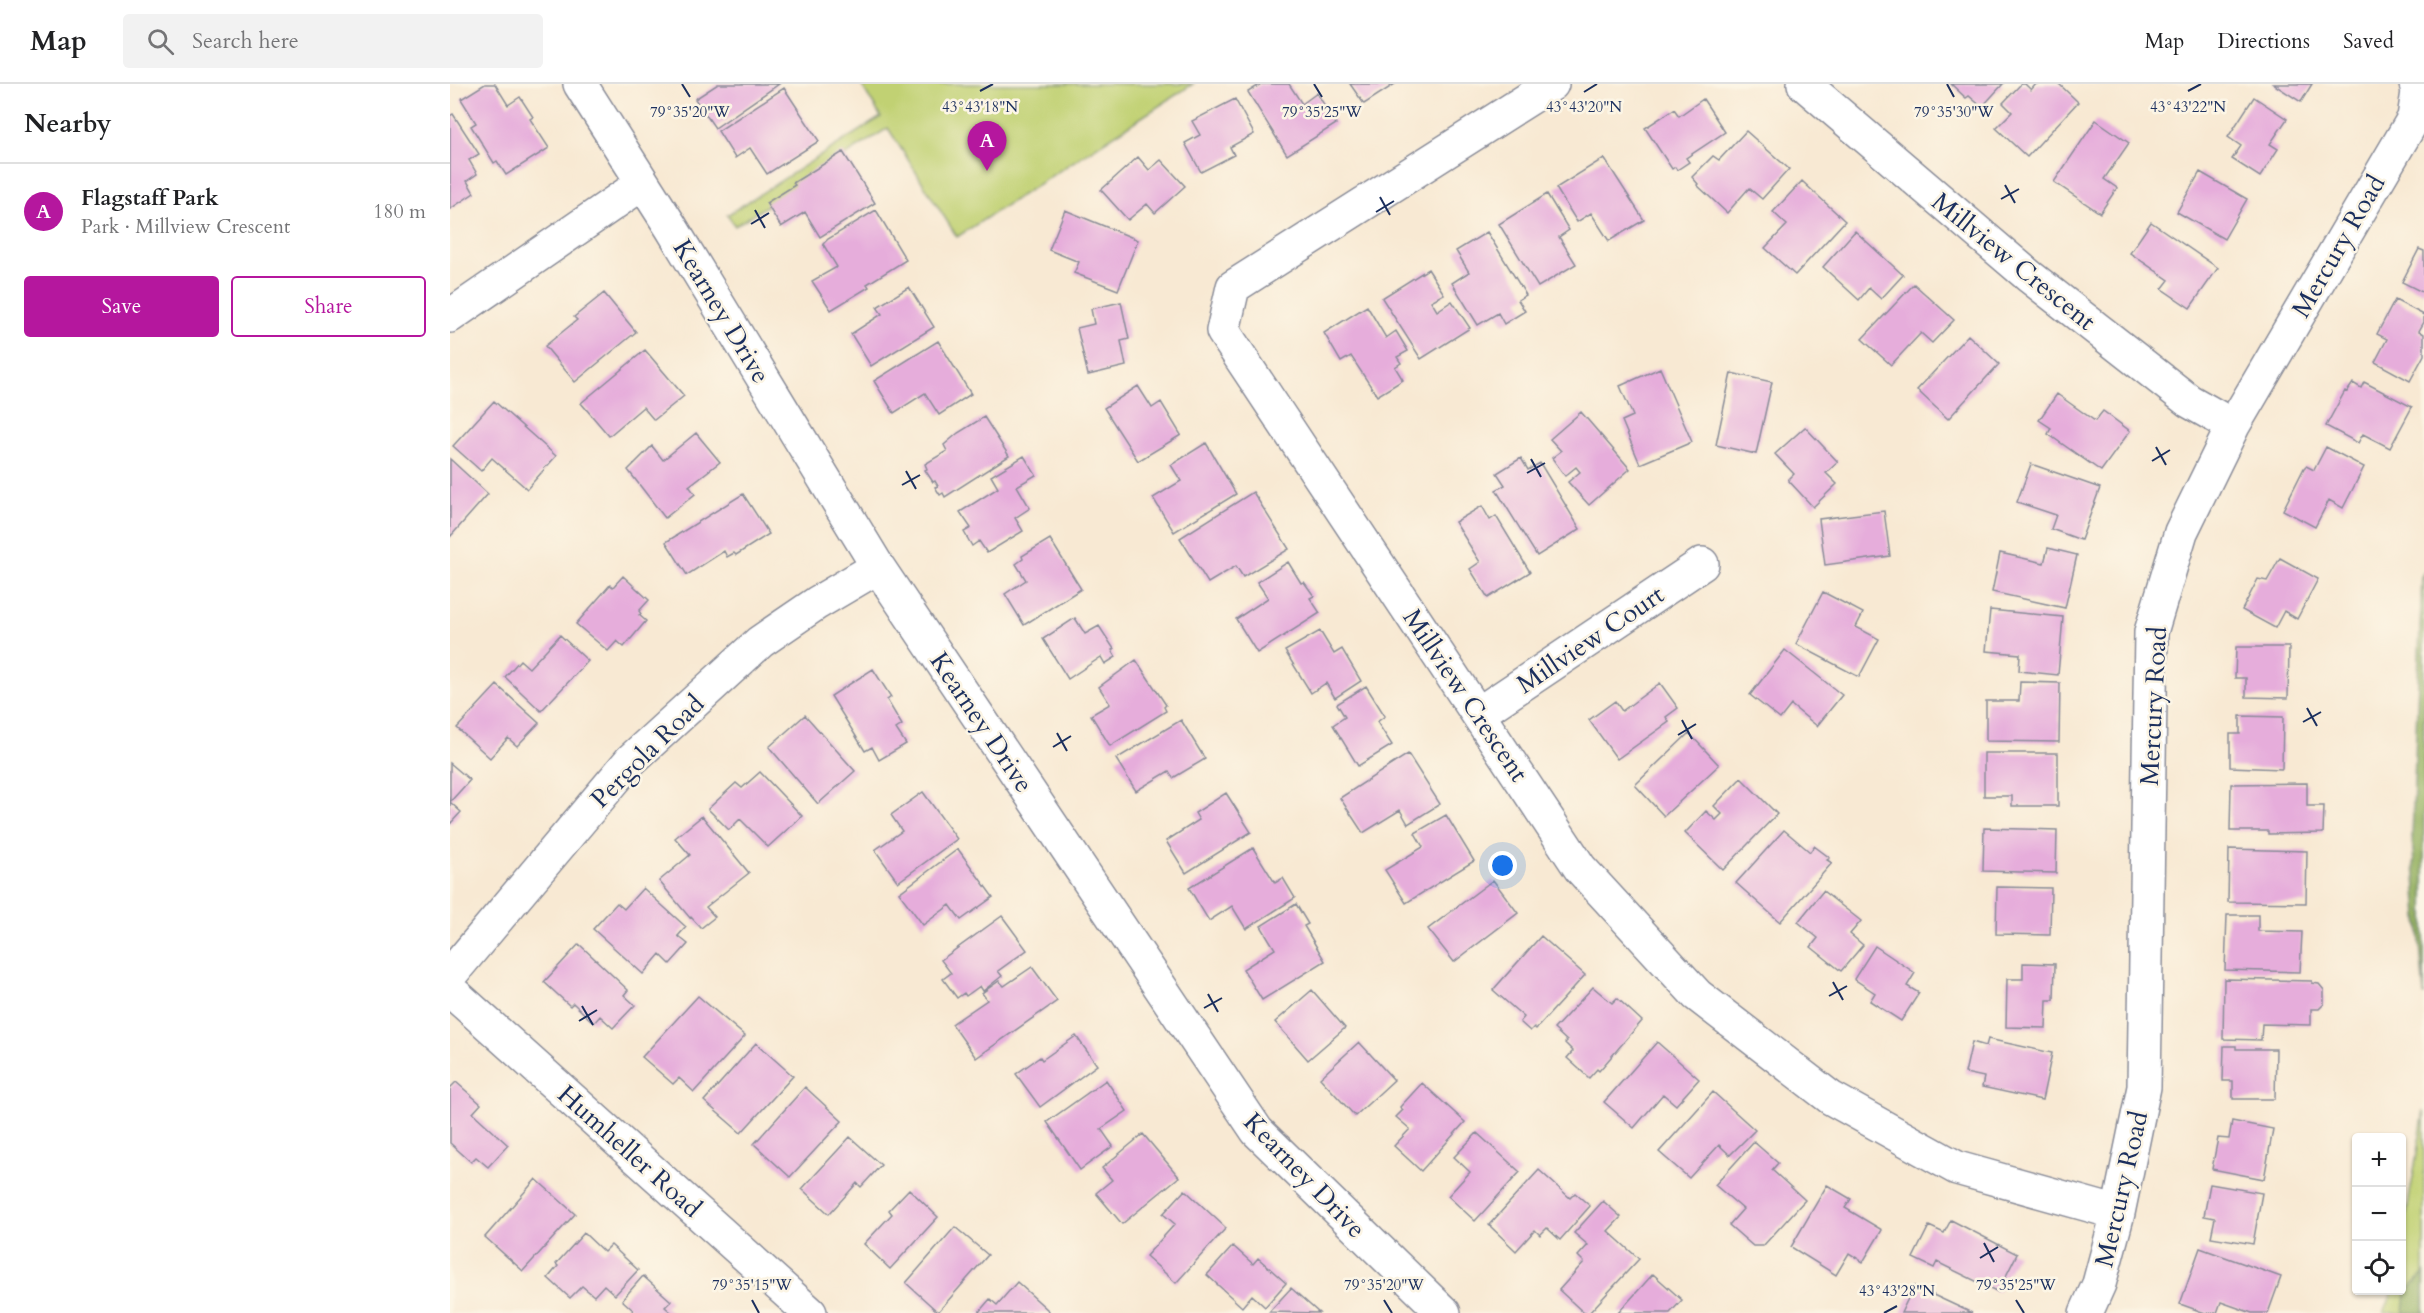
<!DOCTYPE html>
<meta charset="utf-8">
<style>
body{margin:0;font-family:Cardo,serif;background:#f2f2f2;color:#202124}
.controls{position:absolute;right:18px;bottom:18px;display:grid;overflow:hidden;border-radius:6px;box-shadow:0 2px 4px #0004}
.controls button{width:54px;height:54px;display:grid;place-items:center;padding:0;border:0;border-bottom:2px solid #e0e0e0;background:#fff;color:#202124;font:30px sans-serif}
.you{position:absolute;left:1053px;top:782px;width:21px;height:21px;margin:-15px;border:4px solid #fff;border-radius:50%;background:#1a73e8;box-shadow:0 0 0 9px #1a73e833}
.badge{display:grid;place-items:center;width:39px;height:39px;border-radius:50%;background:#b5179e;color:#fff;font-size:20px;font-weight:700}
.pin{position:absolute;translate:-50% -50px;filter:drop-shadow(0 2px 3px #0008)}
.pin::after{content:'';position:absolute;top:32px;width:21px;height:18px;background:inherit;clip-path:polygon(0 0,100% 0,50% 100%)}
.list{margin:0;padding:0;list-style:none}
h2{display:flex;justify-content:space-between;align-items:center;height:78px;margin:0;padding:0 24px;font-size:26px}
h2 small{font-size:20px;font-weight:400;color:#757577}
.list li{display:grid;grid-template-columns:39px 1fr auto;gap:18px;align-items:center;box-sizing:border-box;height:96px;padding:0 24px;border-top:2px solid #e0e0e0}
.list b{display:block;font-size:22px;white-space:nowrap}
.list p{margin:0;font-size:20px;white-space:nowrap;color:#757577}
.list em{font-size:20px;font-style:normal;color:#757577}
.actions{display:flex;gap:12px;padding:18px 24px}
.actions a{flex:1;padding:14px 0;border:2px solid #b5179e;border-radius:6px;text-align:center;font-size:21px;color:#b5179e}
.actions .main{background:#b5179e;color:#fff}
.icon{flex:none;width:33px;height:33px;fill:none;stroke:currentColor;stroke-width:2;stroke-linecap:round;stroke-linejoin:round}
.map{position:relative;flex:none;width:1974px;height:1229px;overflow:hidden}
header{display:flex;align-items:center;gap:36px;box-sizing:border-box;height:84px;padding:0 30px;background:#fff;border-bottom:2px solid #e0e0e0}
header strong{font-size:28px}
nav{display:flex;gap:33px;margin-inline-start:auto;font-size:21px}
.search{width:420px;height:54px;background:#f2f2f2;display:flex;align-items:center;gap:15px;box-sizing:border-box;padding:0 21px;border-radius:6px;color:#757577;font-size:22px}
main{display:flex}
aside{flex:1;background:#fff}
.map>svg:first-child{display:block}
.green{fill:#c1d173;stroke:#6e8068;stroke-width:1.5}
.forest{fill:#98b365;stroke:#5a7162;stroke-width:1.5}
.building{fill:#e6addb}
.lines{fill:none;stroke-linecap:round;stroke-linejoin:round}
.street-casing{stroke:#8a8c98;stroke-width:36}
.street{stroke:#fff;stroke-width:33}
.ticks{fill:none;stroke:#1b2f5e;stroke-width:2}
.labels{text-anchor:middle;stroke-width:5;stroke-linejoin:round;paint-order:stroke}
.street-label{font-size:26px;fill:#1b2f5e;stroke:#fcf5e5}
.ticks-label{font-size:15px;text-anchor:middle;fill:#1b2f5e;stroke:#fcf5e5;stroke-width:5;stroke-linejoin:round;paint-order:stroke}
</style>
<header>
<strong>Map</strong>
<div class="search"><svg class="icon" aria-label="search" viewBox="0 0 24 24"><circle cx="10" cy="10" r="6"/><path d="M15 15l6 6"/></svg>Search here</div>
<nav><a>Map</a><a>Directions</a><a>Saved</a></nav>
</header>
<main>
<aside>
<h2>Nearby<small></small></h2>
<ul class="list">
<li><span class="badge">A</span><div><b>Flagstaff Park</b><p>Park · Millview Crescent</p></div><em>180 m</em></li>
</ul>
<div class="actions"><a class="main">Save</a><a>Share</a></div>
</aside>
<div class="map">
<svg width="1974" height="1229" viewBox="0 0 1974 1229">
<rect width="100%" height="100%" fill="#fcf5e5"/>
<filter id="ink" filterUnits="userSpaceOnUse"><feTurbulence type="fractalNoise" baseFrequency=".0167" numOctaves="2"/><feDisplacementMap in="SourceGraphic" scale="12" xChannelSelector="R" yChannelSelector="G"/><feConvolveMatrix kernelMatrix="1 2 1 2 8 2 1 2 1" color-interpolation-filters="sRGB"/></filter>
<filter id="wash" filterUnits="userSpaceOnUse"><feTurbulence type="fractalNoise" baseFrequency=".008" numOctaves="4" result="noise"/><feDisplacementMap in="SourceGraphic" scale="24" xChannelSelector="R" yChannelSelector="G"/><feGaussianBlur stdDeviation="1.35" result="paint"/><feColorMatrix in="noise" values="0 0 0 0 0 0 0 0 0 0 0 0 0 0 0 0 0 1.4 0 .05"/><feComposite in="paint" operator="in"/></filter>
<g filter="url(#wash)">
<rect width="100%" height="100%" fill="#f8e9d3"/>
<!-- green -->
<path class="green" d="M411,0H743L507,153L438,44L285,142L277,131L431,33Z
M1974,1027V1229H1934L1943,1207L1952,1206V1157Z"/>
<!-- forest -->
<path class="forest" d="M1974,488V912L1962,753L1972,491Z
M1974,1190V1229H1954L1956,1208Z"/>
<g id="blocks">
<!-- building -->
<path class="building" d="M35,0H45L58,21L70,13L83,33L80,35L99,64L56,91L47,77L44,79L21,42L26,39L11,15Z
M268,0H329L265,44L245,15Z
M811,0H839L852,20L867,9L886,40L837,71L798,8Z
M900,0H945L914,20Z
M1501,0H1553L1532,23L1519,12L1516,14Z
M1571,0H1575L1581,6L1586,0H1609L1628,18L1577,73L1546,44L1562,28L1553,19Z
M1823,0H1862L1851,18Z
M334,4L369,57L317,90L300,64L285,74L268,47Z
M1804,13L1837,35L1820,60L1828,65L1810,93L1782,75L1791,62L1778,53Z
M785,15L804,50L780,63L784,71L751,88L735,59L750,51L742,37Z
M1253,15L1275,48L1236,74L1239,78L1227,86L1225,83L1222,85L1195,44L1224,25L1229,32Z
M3,30L29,70L19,76L27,90L17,97L24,109L0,125V32Z
M1646,36L1679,59L1654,95L1667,104L1650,129L1604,98Z
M1296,47L1339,85L1312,115L1299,104L1277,129L1247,101L1248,100L1242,93L1263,72L1269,76Z
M393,68L425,119L370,153L355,128L331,143L316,119L345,101L343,99Z
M688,73L699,86L711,76L735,102L705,129L697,120L678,136L651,106Z
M1154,74L1194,136L1159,157L1141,129L1127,138L1106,104Z
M1750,88L1797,115L1774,155L1727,128Z
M1352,97L1395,137L1345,191L1315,164L1337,141L1323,128Z
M1097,110L1119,146L1109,153L1126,180L1088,203L1049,140Z
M426,126L456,176L417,200L419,203L381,226L362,197L387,183L373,160L378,155Z
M615,126L688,156L668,206L624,189L629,178L599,166Z
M1701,138L1768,184L1740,224L1712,205L1719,196L1680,169Z
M1405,147L1453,191L1431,215L1419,204L1409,216L1373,183Z
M1037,148L1076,211L1068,216L1075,227L1054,240L1048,229L1028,241L1002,199L1019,188L1006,167Z
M1969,165L1974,167V209L1952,198Z
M978,185L994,210L981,217L987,227L1002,217L1020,244L971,275L932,214Z
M1464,200L1504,236L1482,259L1471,249L1441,281L1412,255Z
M459,203L484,243L421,282L401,250L432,230L427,223Z
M154,209L186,248L125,298L95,262L127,236L124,233Z
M1945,216L1974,231V238L1969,247L1974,250V271L1960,297L1925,278L1937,255L1927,250Z
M671,218L679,255L671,257L676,282L638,291L627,244L644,240L641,225Z
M917,222L936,254L946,247L958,267L947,273L951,279L945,283L953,296L927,312L901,272L891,278L874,249Z
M1518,251L1549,280L1498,335L1467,306Z
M488,257L521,310L489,331L475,309L444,329L424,297Z
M195,266L234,312L204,336L193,323L159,352L131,319Z
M1210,284L1242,358L1190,380L1172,337L1183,332L1170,302Z
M1281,289L1322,298L1306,370L1266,361Z
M1914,298L1962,323L1940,364L1913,350L1908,359L1876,342L1895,307L1897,308L1903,299L1911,304Z
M688,302L702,324L711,318L731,351L688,377L654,324Z
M1607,310L1645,337L1653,327L1680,347L1651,387L1598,350L1601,344L1589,336Z
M44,317L106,372L77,405L42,374L31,387L3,362Z
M1131,328L1180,385L1139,421L1118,398L1130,388L1126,383L1115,392L1102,374L1111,367L1100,355Z
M534,333L559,372L495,413L493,409L490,411L485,403L488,402L485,397L483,398L475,386L477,385L475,380L497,367L494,361L508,349Z
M1355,343L1388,378L1376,389L1387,400L1363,423L1338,396L1344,390L1325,370Z
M246,349L270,378L239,402L245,410L215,434L178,386L202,362L213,376Z
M756,359L786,410L724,448L703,414L731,397L721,381Z
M1876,363L1914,383L1893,424L1879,416L1865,443L1833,426L1854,384L1856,382L1864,386Z
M574,372L586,391L567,402L580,424L565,434L573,447L537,469L529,457L522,462L514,448L521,444L510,428L548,404L541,392Z
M1071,374L1078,386L1090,379L1130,445L1087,472L1046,406L1055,401L1047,389Z
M0,375L38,410L0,453Z
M1581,380L1650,404L1631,456L1601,445L1606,431L1567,418Z
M803,408L839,465L793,493L786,482L758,499L730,454Z
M293,410L319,450L286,471L284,469L277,473L274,467L237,491L216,458Z
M1032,422L1040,436L1046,432L1080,488L1038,514L1020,485L1030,478L1005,438Z
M1434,427L1440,472L1375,481L1369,435Z
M600,455L631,505L574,541L555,510L576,496L566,480L573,475L572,472Z
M1598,464L1627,471L1615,524L1542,508L1550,469L1594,479Z
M1830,474L1868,495L1847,535L1834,527L1825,544L1792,526L1808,495L1817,497Z
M838,478L851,499L854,498L864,512L860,514L870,529L807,569L786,535L818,514L807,498Z
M173,492L199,516L189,527L191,530L189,531L196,537L174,563L167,557L158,567L126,540L160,501L163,503Z
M1373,508L1413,529L1406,543L1429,555L1409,593L1346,560Z
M1540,526L1613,533L1608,591L1569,587L1570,570L1536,567Z
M625,534L635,550L649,542L664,565L662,566L666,573L655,580L651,573L618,595L593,555Z
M870,547L884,570L892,565L911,597L885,614L876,599L861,609L835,567Z
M110,551L138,577L91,627L55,593L70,576L79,584Z
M1786,563H1839L1838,614L1796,613V594H1785Z
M1335,566L1392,611L1367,642L1341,621L1330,635L1300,611Z
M686,576L716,621L714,623L716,627L660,662L641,631L660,620L649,603Z
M423,585L441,613L437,616L452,641L446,645L456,660L429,676L422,663L415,667L381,612Z
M1570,598L1610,599L1609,658L1536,657V617H1569Z
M1210,599L1228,624L1216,633L1219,638L1167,675L1139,636L1165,617L1172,627Z
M47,601L89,639L67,662L58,654L40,674L7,644Z
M916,602L935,632L927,638L942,661L908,682L883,641L895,633L887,620Z
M355,631L405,687L368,720L319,663Z
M1790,632L1833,633L1832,685L1780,683V650H1790Z
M731,636L755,675L723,694L719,687L686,707L666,675Z
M1239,649L1269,681L1214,732L1185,701Z
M1534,669H1608V722H1562V712H1534Z
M958,670L990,720L958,740L950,726L913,749L890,714Z
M0,679L20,696L0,718L11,728L0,740Z
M310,688L352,732L318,763L290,735L279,746L258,725L286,699L292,704Z
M1291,694L1327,730L1273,786L1235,749L1256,727L1266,736L1272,730L1264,722Z
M1857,699V722H1874L1873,749L1818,750V747H1780L1781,700Z
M473,708L507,755L448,798L425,766L452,747L441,731Z
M776,709L801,748L736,789L716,757L749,736L745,729Z
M996,731L1024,777L956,819L935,786L973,763L965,749Z
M252,732L299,789L256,823L265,833L251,844L241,833L240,834L209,797L240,771L225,754Z
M1534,744L1607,746L1606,789L1533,787Z
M1334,746L1360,768L1364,762L1380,774L1377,776L1382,779L1330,838L1286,799Z
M803,764L825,799L833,794L845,814L796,845L782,822L759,837L739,804Z
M508,765L543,813L511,836L500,821L473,841L449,809Z
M1779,765L1857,767L1856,819L1778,818Z
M1043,796L1068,829L1004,878L978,845Z
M1547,803L1601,804L1600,851L1546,850Z
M193,804L236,843L228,852L238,860L220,880L210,870L193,890L143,845L167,819L174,825Z
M1373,807L1411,837L1400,850L1413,861L1391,887L1361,863L1368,854L1348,838Z
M846,820L858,840L854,842L875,877L812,916L793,885L825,865L811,842Z
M1777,831H1808V847L1852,848L1850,888L1775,886Z
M552,832L577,866L548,887L552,892L533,907L530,902L516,912L514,909L507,914L493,895L501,889L491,876Z
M1091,852L1135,891L1086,945L1084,943L1080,947L1070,938L1074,933L1043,906Z
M129,860L178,906L174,911L185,921L163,944L150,932L144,939L123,919L120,922L94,898Z
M1425,862L1465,889L1457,902L1469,909L1451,937L1420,917L1425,909L1404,895Z
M1573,879L1605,880L1604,916H1597L1596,944L1556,943L1557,895H1573Z
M582,883L607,917L526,974L502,940L537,916L532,909L549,897L554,902Z
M1774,895L1862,897V899L1869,900L1874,906V920L1869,925H1861V941L1812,940L1811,956L1773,955Z
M1143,903L1162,919L1167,914L1192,937L1149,987L1147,985L1139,994L1117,974L1123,967L1115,959L1117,957L1104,945Z
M862,906L895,944L858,976L825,938Z
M248,912L295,952L244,1008L229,994L223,1000L192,973Z
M626,952L647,981L590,1023L566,990L590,973L592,976Z
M1538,955L1602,969L1592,1016L1532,1003L1534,993L1515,989L1522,958L1536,962Z
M909,958L944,996L905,1032L870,994Z
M1207,958L1249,995L1226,1021L1213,1010L1184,1044L1154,1018Z
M306,959L343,992L291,1049L254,1017Z
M1774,962H1786V965H1826L1825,1015H1783V997H1773Z
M656,996L677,1027L651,1045L663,1062L630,1086L597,1038Z
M6,998L31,1020L23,1029L58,1061L38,1083L26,1073L21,1078L0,1059V1004Z
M972,999L1015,1038L971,1087L944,1062L960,1045L946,1033L953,1026L950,1023Z
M355,1003L392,1037L340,1093L304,1060Z
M1263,1008L1305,1046L1280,1071L1269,1061L1239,1094L1209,1068Z
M1782,1037L1823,1045L1814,1095L1762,1085L1768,1054L1779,1055Z
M1027,1049L1070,1088L1025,1137L998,1112L1020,1088L1004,1073Z
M693,1050L729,1093L672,1140L646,1109L662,1096L652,1084Z
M400,1053L431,1081L411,1103L407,1099L379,1130L352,1105Z
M1304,1058L1328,1079L1322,1086L1355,1116L1313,1162H1303L1279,1141L1293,1125L1265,1101Z
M1089,1086L1120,1114L1125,1109L1140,1122L1110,1156L1097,1144L1090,1151L1085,1146L1066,1167L1039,1141Z
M86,1095L125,1130L73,1187L35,1153Z
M1760,1100L1812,1109L1803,1160L1761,1153L1765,1134L1754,1132Z
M1377,1101L1401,1115L1395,1124L1432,1146L1413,1178L1399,1169L1386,1191L1341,1163Z
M459,1105L488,1133L440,1185L414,1160L442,1130L439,1126Z
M735,1106L776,1144L726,1199L696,1172L725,1140L713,1130Z
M1153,1117L1171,1133L1158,1147L1189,1175L1139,1229H1134L1109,1206L1134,1178L1128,1172L1138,1161L1124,1149Z
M1501,1136L1567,1170L1548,1208L1487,1178L1484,1184L1463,1174L1479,1142L1494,1149Z
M505,1143L538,1171L488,1228L456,1199Z
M134,1149L154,1168L161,1161L188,1186L165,1211L154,1201L144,1212L132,1202L120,1214L98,1194L108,1182L106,1180Z
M783,1162L803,1180L808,1174L836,1199L815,1223L802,1211L792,1223L757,1191Z
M1750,1164L1831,1193L1818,1229H1802L1771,1218L1767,1229H1755L1730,1220Z
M1203,1190L1232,1216L1220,1229H1168Z
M193,1192L221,1217L215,1223L222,1229H181L183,1226L172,1216Z
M567,1198L599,1227L598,1229H528L540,1215L547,1221Z
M1464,1202L1522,1229H1451Z
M841,1204L869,1229L819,1228Z"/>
</g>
</g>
<g filter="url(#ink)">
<use href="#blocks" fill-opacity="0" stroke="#8a8c98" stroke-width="1.5"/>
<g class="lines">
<defs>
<path id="street" d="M130,0L221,143L428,483L807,1047L994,1229
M1102,0L783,203L773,247L1130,784L1247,911L1381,1014L1507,1084L1668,1129
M1354,0L1579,192L1739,317L1783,342
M0,232L193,99
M1028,630L1252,480
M0,891L181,676L310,558L367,519L428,483
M0,906L360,1229
M1636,1229L1649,1200L1668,1129L1694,1003L1701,548L1731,448L1783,342L1964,34L1968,8L1966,0"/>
</defs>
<!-- street casing -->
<use href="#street" class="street-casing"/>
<!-- street -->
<use href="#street" class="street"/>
</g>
</g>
<!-- ticks -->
<path class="ticks" d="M232,0L240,13M864,0L872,13M1497,0L1504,13M530,7L543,0M1738,7L1751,0M1134,8L1147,0M1555,101L1565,119M930,113L940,131M1551,115L1569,105M305,126L315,144M926,128L944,117M301,140L319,129M1706,363L1716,381M1081,375L1091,393M1702,377L1720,366M456,387L466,405M1077,389L1095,379M452,401L470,391M1857,624L1867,642M1232,636L1242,655M1853,638L1871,628M607,649L617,667M1228,651L1246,640M603,663L621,652M1383,898L1393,916M758,910L768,928M1379,912L1397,902M132,922L143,941M754,924L772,914M129,937L147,926M1534,1159L1544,1178M1530,1174L1548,1163M302,1216L309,1229M934,1216L942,1229M1566,1216L1574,1229M1434,1229L1447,1222"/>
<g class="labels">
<!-- street labels -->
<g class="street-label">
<text transform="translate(1888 162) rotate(-60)" y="9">Mercury Road</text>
<text transform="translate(1564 177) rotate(39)" y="9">Millview Crescent</text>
<text transform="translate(272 227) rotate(59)" y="9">Kearney Drive</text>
<text transform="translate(1140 555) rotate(-34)" y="9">Millview Court</text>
<text transform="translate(1016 611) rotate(56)" y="9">Millview Crescent</text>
<text transform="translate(1703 622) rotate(-87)" y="9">Mercury Road</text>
<text transform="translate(532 638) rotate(56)" y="9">Kearney Drive</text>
<text transform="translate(197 667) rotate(-45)" y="9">Pergola Road</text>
<text transform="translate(180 1067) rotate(42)" y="9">Humheller Road</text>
<text transform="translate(855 1091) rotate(46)" y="9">Kearney Drive</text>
<text transform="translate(1671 1105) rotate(-77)" y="9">Mercury Road</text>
</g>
</g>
<g class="ticks-label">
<text x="530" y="28">43°43'18"N</text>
<text x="1134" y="28">43°43'20"N</text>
<text x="1738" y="28">43°43'22"N</text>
<text x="240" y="33">79°35'20"W</text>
<text x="872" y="33">79°35'25"W</text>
<text x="1504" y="33">79°35'30"W</text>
<text x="302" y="1206">79°35'15"W</text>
<text x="934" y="1206">79°35'20"W</text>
<text x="1566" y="1206">79°35'25"W</text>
<text x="1447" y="1212">43°43'28"N</text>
</g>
</svg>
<div class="controls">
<button>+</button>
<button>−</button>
<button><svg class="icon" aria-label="locate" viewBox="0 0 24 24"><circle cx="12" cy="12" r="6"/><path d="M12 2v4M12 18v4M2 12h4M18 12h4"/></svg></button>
</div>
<div class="you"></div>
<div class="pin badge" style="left:537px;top:87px">A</div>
</div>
</main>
